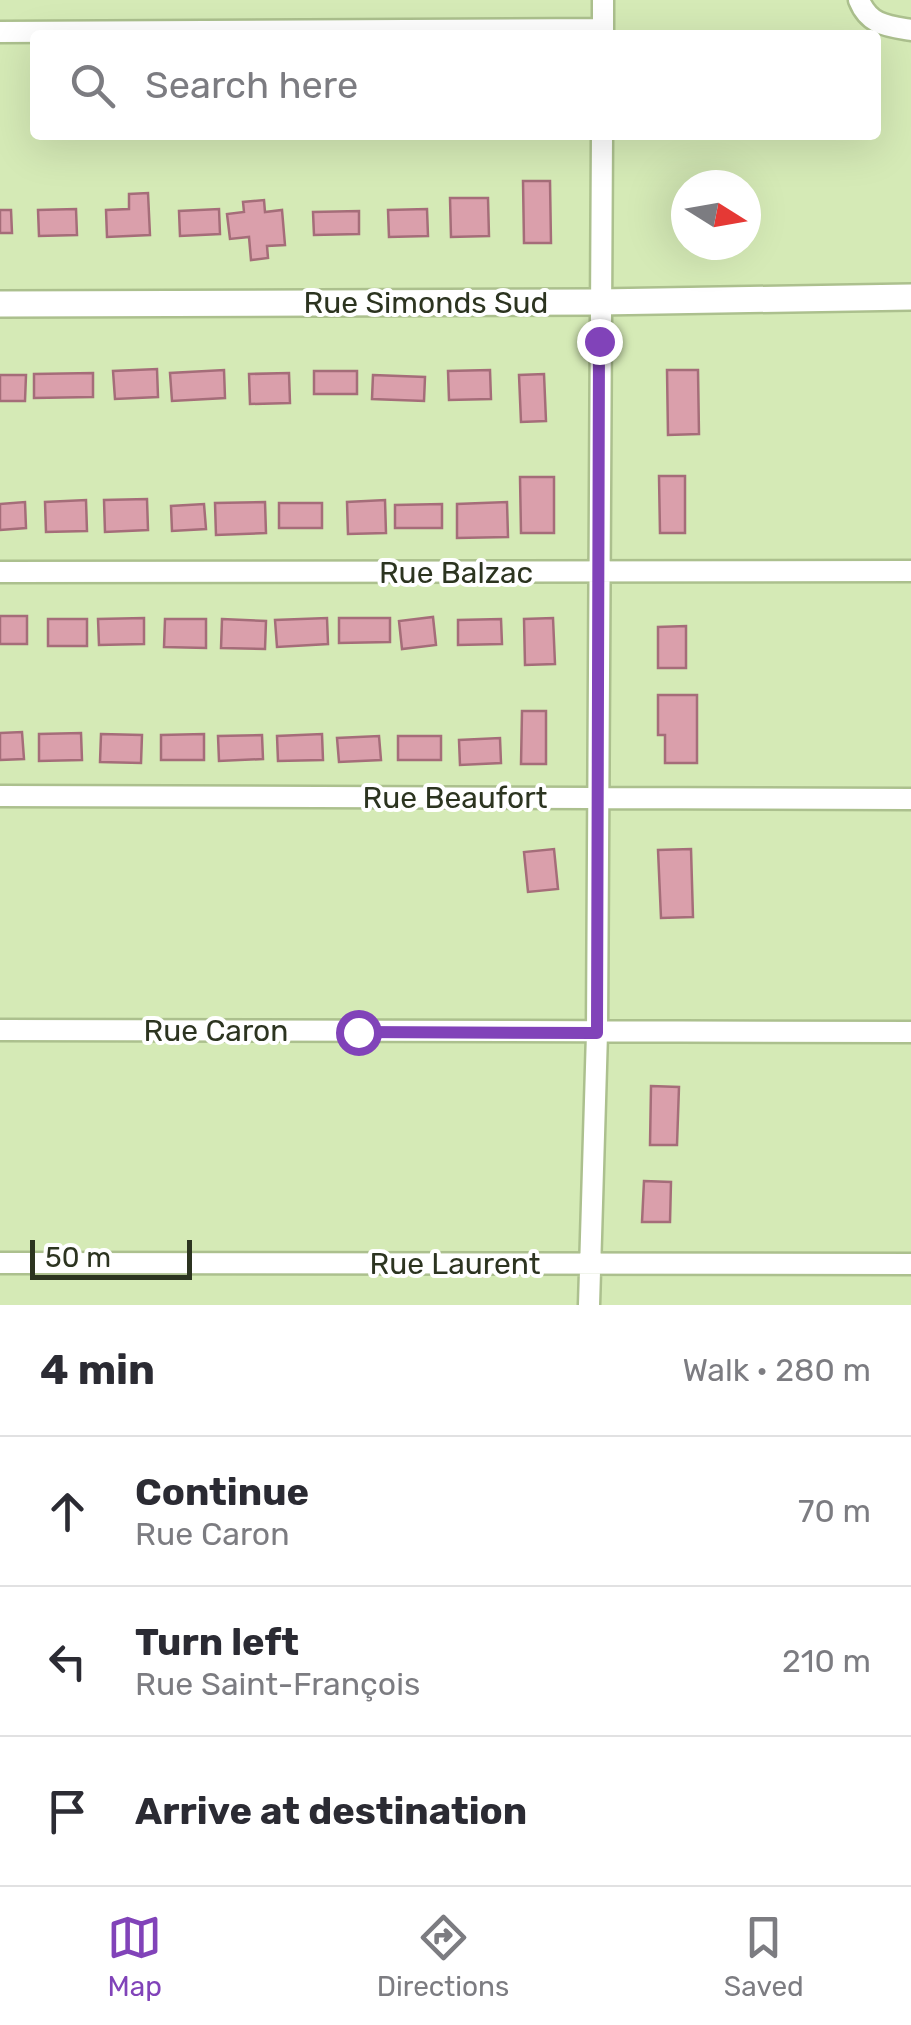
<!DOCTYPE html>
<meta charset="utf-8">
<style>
body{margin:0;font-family:Rubik,sans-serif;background:#f7f7f7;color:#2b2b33}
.compass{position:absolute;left:671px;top:170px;width:90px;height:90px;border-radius:50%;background:#fff;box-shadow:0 10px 40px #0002;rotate:101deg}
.scale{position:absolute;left:30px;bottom:25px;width:162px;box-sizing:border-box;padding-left:10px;border:5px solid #2c3420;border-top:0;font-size:28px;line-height:35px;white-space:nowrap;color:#2c3420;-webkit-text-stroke:8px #fff;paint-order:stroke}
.stop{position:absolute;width:30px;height:30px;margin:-22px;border:8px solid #8143b9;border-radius:50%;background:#fff}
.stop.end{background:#8143b9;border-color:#fff;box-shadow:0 2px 10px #0008}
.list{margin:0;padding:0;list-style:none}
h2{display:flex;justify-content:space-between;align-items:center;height:130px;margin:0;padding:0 40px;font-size:42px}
h2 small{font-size:32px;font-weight:400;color:#7c7c81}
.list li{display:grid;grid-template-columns:65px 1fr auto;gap:30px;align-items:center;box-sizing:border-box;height:150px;padding:0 40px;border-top:2px solid #e1e1e2}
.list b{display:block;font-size:38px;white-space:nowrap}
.list p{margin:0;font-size:32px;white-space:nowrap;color:#7c7c81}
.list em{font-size:32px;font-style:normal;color:#7c7c81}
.icon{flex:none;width:55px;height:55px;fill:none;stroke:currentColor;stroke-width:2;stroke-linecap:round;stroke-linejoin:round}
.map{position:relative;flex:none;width:911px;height:1305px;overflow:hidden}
.search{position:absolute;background:#fff;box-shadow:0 10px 40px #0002;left:30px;right:30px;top:30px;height:110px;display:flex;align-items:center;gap:25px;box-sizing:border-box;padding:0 35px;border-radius:10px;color:#7c7c81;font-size:38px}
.sheet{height:580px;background:#fff}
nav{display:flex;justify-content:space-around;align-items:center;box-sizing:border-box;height:140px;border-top:2px solid #e1e1e2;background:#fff;font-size:28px;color:#7c7c81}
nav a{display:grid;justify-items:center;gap:5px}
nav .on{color:#8143b9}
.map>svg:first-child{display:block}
.building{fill:#da9fab;stroke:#a56d79;stroke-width:2.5}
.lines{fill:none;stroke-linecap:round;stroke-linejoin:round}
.minor-casing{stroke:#acc08e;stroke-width:25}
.tertiary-casing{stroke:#acc08e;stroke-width:30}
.minor{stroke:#fff;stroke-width:20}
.tertiary{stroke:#fff;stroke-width:25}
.route{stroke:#8143b9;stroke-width:12}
.labels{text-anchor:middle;stroke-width:8;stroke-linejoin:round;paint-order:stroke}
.street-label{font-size:30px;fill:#2c3420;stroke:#fff}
</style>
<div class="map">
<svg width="911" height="1305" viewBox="0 0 911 1305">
<rect width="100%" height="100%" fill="#d5eab6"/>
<!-- building -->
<path class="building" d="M523,181H550L551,243H524Z
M148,193L150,235L107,237L106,210L129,209V194Z
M450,198H488L489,236L451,237Z
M264,200L265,212L282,210L285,245L267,246L268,258L251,260L249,237L230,239L227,214L244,212L243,202Z
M76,209L77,235L39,236L38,210Z
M219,209L220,234L180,236L179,211Z
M427,209L428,236L389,237L388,210Z
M0,210H11L12,233H0Z
M359,211V234L314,235L313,212Z
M157,369L158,397L115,399L113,371Z
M224,370L225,398L172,401L170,373Z
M490,370L491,399L449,400L448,371Z
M667,370H698L699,434L668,435Z
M314,371H357V394H314Z
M93,373V397L34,398V374Z
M289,373L290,403L250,404L249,374Z
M544,374L546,421L521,422L519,375Z
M0,375H26L25,401H0Z
M373,375L425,377L424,401L372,399Z
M659,476H685V533H660Z
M520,477H554V533H521Z
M147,499L148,530L105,532L104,500Z
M86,500L87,531L46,532L45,502Z
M385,500L386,533L348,534L347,502Z
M25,502L26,528L0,530V504Z
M265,502L266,533L216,535L215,503Z
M507,502L508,537L457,538V504Z
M279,503H322V528H279Z
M204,504L206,529L172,531L171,506Z
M442,504V528H395V505Z
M0,616H27V644H0Z
M433,617L436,645L402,649L399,621Z
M144,618V644L99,645L98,619Z
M327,618L328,644L277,647L275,620Z
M339,618H390V642L339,643Z
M553,618L555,664L525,665L524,619Z
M48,619H87V646H48Z
M165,619H206V648L164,647Z
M222,619L266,621L265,649L221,648Z
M501,619L502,644L458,645V620Z
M686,626V668H658V627Z
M658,695H697V763H665V735H658Z
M522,711H546V764H521Z
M22,732L24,759L0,760V733Z
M81,733L82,760L39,761V734Z
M101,734L142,735L141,763L100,762Z
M204,734V760H161V735Z
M322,734L323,760L278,761L277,736Z
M262,735L263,759L219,761L218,736Z
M379,736L381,760L339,762L337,738Z
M398,736H441V760H398Z
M500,738L501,763L460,765L459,740Z
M554,849L558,889L528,892L524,852Z
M691,849L693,917L661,918L658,850Z
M651,1086L679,1087L677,1145H650Z
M644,1181L671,1182L670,1222H642Z"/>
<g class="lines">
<defs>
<path id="minor" d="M603,0V35
M859,0C869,25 887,26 911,30
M0,32L603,29
M0,572L911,571
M0,796L911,799
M0,1030L911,1032
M0,1263L911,1264
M589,1305L597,1033L602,135"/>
<path id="tertiary" d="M0,304L599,302L911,297"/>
</defs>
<!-- minor casing -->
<use href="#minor" class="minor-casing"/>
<!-- tertiary casing -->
<use href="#tertiary" class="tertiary-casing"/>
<!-- minor -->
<use href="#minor" class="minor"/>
<!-- tertiary -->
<use href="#tertiary" class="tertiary"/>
</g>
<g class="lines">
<!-- route -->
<path class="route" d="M358,1032L597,1033L599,341"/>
</g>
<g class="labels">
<!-- street labels -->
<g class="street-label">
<text x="426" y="313">Rue Simonds Sud</text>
<text x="456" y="583">Rue Balzac</text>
<text x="455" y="808">Rue Beaufort</text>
<text x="216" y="1041">Rue Caron</text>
<text x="455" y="1274">Rue Laurent</text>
</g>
</g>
</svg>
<svg class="compass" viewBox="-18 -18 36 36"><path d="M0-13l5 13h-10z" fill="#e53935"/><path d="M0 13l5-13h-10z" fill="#7c7c81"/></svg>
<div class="scale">50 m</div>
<div class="stop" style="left:358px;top:1032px"></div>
<div class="stop end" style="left:599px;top:341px"></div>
<div class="search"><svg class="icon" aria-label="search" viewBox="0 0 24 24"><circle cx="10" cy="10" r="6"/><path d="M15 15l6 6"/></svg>Search here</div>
</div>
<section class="sheet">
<h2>4 min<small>Walk · 280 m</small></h2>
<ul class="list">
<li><svg class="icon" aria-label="ahead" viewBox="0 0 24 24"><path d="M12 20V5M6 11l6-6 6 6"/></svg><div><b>Continue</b><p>Rue Caron</p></div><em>70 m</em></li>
<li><svg class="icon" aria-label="left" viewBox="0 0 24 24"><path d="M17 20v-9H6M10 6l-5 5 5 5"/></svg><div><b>Turn left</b><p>Rue Saint-François</p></div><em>210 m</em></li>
<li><svg class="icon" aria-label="arrive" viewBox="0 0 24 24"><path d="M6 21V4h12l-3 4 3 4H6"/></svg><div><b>Arrive at destination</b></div></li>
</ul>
</section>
<nav>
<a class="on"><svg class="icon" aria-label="map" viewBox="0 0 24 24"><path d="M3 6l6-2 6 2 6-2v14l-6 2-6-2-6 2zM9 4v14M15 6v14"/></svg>Map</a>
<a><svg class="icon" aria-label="directions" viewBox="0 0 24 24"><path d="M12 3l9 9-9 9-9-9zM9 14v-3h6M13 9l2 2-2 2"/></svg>Directions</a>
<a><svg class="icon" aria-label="saved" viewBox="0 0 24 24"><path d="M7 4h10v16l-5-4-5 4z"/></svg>Saved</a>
</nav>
